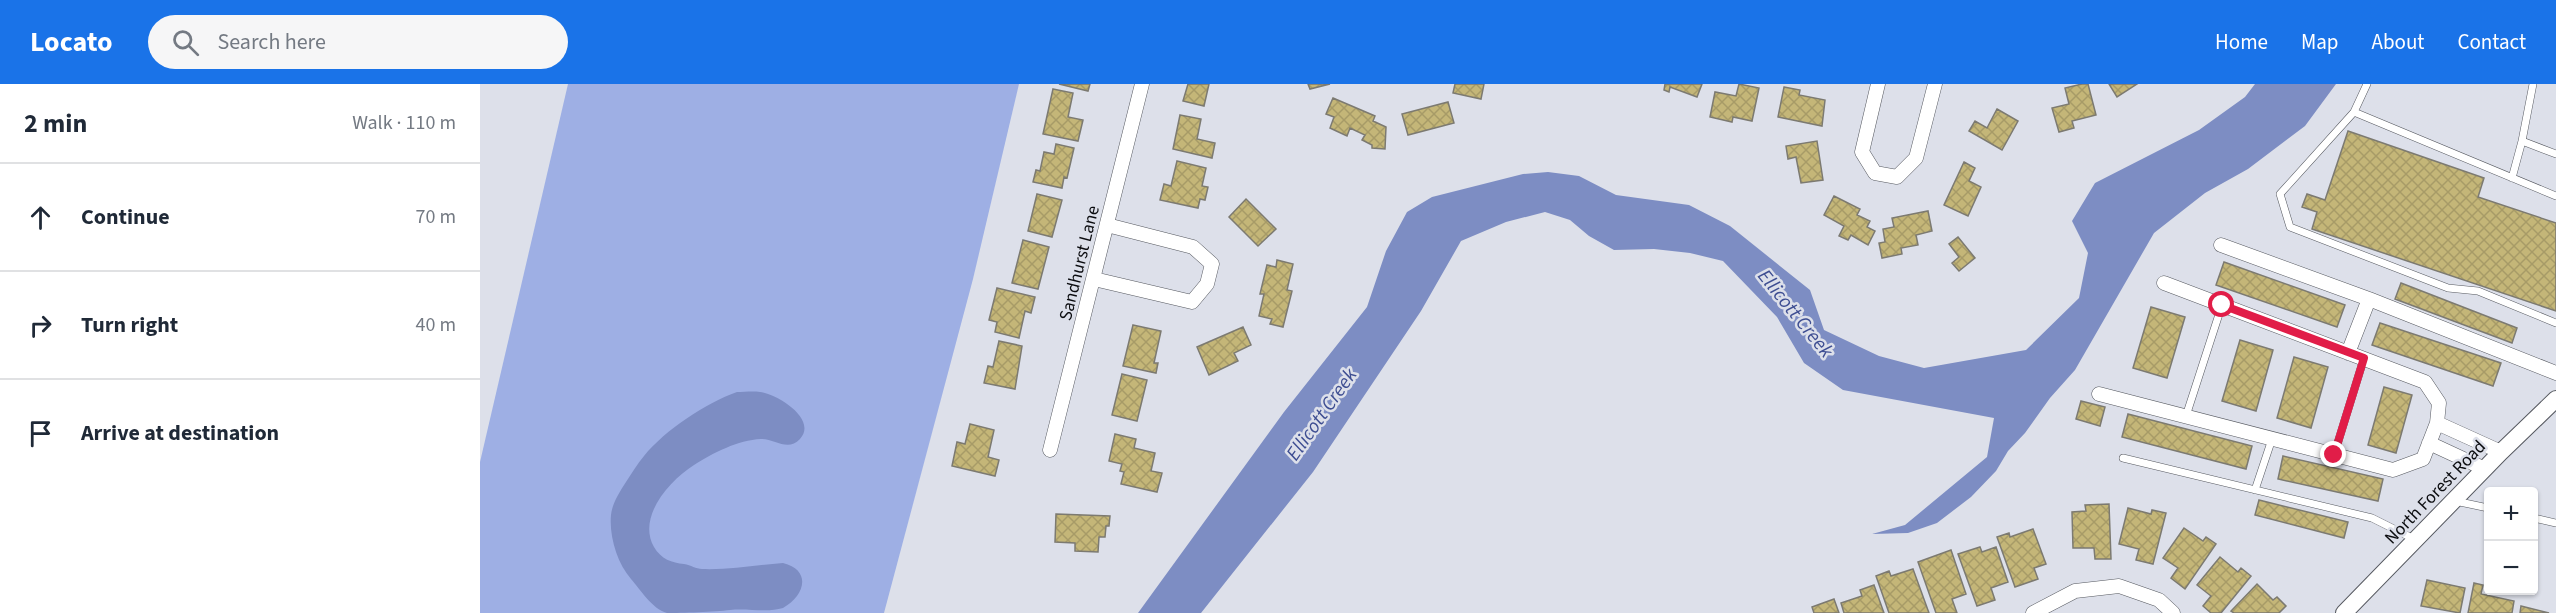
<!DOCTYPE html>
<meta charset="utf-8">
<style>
body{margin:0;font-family:"Source Sans 3",sans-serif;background:#f6f6f7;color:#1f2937}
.controls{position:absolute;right:18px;bottom:18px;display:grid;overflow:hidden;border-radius:6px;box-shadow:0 2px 4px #0004}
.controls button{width:54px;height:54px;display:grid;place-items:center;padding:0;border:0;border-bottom:2px solid #e0e1e3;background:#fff;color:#1f2937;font:30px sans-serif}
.stop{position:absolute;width:18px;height:18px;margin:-14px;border:4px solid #e11d48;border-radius:50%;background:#fff}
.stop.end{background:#e11d48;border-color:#fff;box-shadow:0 2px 6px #0008}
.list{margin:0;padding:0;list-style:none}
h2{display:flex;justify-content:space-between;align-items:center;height:78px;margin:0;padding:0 24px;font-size:26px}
h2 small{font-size:20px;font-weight:400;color:#747a83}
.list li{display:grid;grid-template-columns:39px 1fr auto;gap:18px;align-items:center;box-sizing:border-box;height:108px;padding:0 24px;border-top:2px solid #e0e1e3}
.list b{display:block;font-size:22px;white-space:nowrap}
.list em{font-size:20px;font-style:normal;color:#747a83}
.icon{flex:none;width:33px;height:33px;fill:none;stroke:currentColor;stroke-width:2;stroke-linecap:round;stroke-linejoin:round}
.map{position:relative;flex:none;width:2076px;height:529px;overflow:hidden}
header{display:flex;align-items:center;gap:36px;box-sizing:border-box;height:84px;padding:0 30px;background:#1a73e8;color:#fff}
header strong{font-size:28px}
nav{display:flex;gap:33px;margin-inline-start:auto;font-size:21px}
.search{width:420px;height:54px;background:#f6f6f7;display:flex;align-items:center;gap:15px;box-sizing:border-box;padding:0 21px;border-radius:33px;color:#747a83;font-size:22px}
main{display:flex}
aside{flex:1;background:#fff}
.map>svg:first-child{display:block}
.green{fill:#9eafe4}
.water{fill:#7d8dc3}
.building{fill:url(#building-cross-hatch);stroke:#7c7a71;stroke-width:1.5}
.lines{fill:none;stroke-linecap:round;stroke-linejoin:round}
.service-casing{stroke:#565960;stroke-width:8}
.minor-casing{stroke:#565960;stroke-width:15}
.tertiary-casing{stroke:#565960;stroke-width:18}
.service{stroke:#fff;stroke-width:7}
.minor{stroke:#fff;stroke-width:14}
.tertiary{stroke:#fff;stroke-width:16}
.route{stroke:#e11d48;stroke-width:8}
.labels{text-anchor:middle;stroke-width:5;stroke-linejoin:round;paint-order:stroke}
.street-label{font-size:18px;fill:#0b0c0f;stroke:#dde0ea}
.water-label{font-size:20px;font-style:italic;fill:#3e4e92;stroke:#dde0ea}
</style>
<header>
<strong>Locato</strong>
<div class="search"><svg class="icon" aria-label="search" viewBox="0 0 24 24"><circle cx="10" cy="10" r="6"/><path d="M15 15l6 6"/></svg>Search here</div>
<nav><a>Home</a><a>Map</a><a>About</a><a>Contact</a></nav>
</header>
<main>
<aside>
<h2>2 min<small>Walk · 110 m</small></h2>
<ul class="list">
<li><svg class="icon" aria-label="ahead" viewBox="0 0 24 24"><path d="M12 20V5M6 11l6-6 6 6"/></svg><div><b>Continue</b></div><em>70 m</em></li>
<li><svg class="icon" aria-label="right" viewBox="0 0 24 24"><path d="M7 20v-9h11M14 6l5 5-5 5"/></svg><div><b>Turn right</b></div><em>40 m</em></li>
<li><svg class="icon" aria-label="arrive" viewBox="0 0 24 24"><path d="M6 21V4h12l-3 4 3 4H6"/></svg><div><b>Arrive at destination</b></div></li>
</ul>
</aside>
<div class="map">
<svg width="2076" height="529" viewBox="0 0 2076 529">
<defs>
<pattern id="building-cross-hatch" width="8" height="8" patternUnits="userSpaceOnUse" patternTransform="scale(1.5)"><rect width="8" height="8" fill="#c4b678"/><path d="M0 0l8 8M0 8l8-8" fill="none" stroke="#a79b67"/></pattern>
</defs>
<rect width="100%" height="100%" fill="#dde0ea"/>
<!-- green -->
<path class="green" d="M88,0H539L493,195L404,529H0V378Z"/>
<!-- water -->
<path class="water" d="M1775,0H1856L1825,42L1768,85L1725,109L1674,149L1595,286L1570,314L1545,349L1528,367L1516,387L1491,413L1457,439L1428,449L1392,450L1425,441L1507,373L1514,334L1363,306L1324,279L1297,233L1243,177L1210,169L1174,165L1134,166L1109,152L1090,136L1065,128L1026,138L981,157L941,227L833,388L721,529H658L804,328L887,223L906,167L927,128L952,113L1043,90L1068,88L1099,92L1136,111L1209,121L1250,142L1330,206L1344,246L1399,272L1444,284L1546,266L1599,214L1608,169L1592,137L1615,99L1719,46L1765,13Z
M257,308C264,308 273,307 280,308C297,310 338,335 320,355C308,368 295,355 281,355C258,356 233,369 214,381C189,397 157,433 174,463C181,475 192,479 204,480C211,481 216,485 222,485C249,486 276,481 303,479C332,486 325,512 303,524C287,529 268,524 250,526C235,528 201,529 187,529C172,525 160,505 151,495C137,479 129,452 131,431C132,420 140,407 146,398C152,389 157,380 164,372C185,346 226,319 257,308Z"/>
<!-- building -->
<path class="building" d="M579,0H610L608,7Z
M708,0H729L724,22L703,17Z
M828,0H850L830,5Z
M975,0H1004L1001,15L973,9Z
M1185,0H1222L1217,13L1190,3L1189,8L1184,6Z
M1259,0L1279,4L1272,37L1253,33L1252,38L1230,33L1235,8L1256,12Z
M1602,0H1608L1616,31L1592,37L1594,44L1579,48L1572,24L1589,20L1585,4Z
M1629,0H1657L1637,13Z
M1304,3L1320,6L1319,11L1345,16L1342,42L1298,33Z
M573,5L593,9L588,33L603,36L598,57L563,50Z
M853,14L895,32L893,37L906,43L905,65L892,64V61L882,56L885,51L870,44L867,52L850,44L854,33L846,30Z
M968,18L974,39L928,51L922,30Z
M1517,25L1538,37L1522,66L1489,47L1495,37L1507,44Z
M700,31L721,35L717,55L735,59L732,74L693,65Z
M1868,47L2004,94L1998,113L2076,139V227L1832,145L1837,128L1822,123L1827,110L1845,116Z
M1337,57L1343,96L1321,99L1316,73L1308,75L1306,62Z
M576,60L594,64L587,94L584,93L582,104L553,98L556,86L560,87L564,68L574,70Z
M697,77L726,84L722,102L728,103L725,116L720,115L718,124L680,116L684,100L691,102Z
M1484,78L1495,84L1489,97L1501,103L1488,132L1464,121Z
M557,110L582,116L572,153L548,147Z
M1354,112L1380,125L1377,131L1390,137L1387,143L1395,147L1388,161L1371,151L1368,156L1359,152L1364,142L1344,131Z
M766,115L796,145L778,162L749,133Z
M1448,127L1452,147L1436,151L1438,161L1421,164L1422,170L1402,174L1399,159L1405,158L1403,145L1414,143L1412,134Z
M1478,153L1495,174L1479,187L1472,179L1479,173L1469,160Z
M543,156L569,163L558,205L532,199Z
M797,176L813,180L807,206L812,207L803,243L790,240L792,235L779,232L784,210H780L787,181L796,183Z
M1744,178L1865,221L1857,243L1736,201Z
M1921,199L2037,244L2032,259L1915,215Z
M517,204L555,213L551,229L545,227L539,254L515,248L517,238L509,236Z
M1671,223L1705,233L1687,294L1653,284Z
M1900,239L2021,279L2013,302L1892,261Z
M653,241L681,247L674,279H678L676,289L643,282Z
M763,243L771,261L754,269L758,277L729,291L717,263Z
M1760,256L1793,266L1776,327L1742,317Z
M519,257L542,262L535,305L504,299L508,282L513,283Z
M1814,273L1848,283L1831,344L1797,334Z
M642,290L667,296L657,337L632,331Z
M1904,303L1932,311L1916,369L1888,361Z
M1601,317L1625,323L1620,342L1596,335Z
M1648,330L1772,362L1766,385L1642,353Z
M490,340L514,346L508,373L519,376L515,392L472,382L477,358L485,360Z
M635,350L656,355L654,364L675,369L671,387L682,389L677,408L641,400L644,388L640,387L642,380L629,377Z
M1803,372L1903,395L1898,417L1798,395Z
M1779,416L1868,438L1864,454L1775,431Z
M1629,420L1631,475H1615L1614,464H1593L1592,428L1606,427L1605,421Z
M1648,424L1671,430L1672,426L1686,429L1673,480L1656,476L1659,465L1639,460Z
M576,430L630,432L629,442H626L625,453H619L618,468L595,467V459L575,458Z
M1704,444L1723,457L1726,453L1736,460L1705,505L1691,494L1698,484L1683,474Z
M1553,445L1566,480L1554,484L1558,495L1535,503L1517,453L1529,449L1530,453Z
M1500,463L1502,468L1516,463L1528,498L1511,504L1515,516L1497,522L1478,470Z
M1471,466L1486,510L1472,515L1477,529H1456L1438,478Z
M1740,473L1758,488L1761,484L1771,492L1741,529H1731L1723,522L1731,512L1717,501Z
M1433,485L1449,529H1409L1396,492L1409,487L1411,492Z
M1947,496L1985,504L1980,529L1941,522Z
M1994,499L2003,501L2001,510L2034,517L2032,529H1988Z
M1777,500L1793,516L1797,513L1806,522L1799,529H1754L1751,527Z
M1394,501L1404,529H1364L1361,519L1382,512L1380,506Z
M1354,515L1359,529H1334L1332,523Z
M2041,522L2069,529H2040Z"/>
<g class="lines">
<defs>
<path id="service" d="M1887,0L1874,28L2076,112
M2053,0L2042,57L2076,70
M1874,28L1800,110L1810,143L1968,204L1998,207L2076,239
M2032,94L2042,57
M1706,332L1742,221
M1854,371L1884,274
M1643,374L1892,434L1934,455
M1775,406L1792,355
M1975,417L2008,424
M2054,434L2076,439"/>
<path id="minor" d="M1398,0L1382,68L1395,89L1417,93L1436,74L1455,0
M1741,161L1889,215L2076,289
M614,195L712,218L727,200L732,180L713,163L627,141
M1868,269L1889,215
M1619,310L1913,386L1943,375L1957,339L1959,319L1945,298L1684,199
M1957,339L2021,368
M1949,359L2005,385
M570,366L662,0
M1553,529L1595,507L1639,502L1679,516L1693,529"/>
<path id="tertiary" d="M1864,529L2021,368L2076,315"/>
</defs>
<!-- service casing -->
<use href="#service" class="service-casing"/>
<!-- minor casing -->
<use href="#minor" class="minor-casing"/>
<!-- tertiary casing -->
<use href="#tertiary" class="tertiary-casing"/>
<!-- service -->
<use href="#service" class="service"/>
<!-- minor -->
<use href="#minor" class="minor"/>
<!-- tertiary -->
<use href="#tertiary" class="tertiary"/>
</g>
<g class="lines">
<!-- route -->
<path class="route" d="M1742,221L1884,274L1854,371"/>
</g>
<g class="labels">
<!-- street labels -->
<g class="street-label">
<text transform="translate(599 179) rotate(-76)" y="6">Sandhurst Lane</text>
<text transform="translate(1955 408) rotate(-46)" y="6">North Forest Road</text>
</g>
<!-- water labels -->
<g class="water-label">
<text transform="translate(1316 229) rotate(51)" y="7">Ellicott Creek</text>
<text transform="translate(841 330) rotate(-55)" y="7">Ellicott Creek</text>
</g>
</g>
</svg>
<div class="controls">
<button>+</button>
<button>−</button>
</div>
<div class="stop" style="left:1742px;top:221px"></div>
<div class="stop end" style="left:1854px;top:371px"></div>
</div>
</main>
